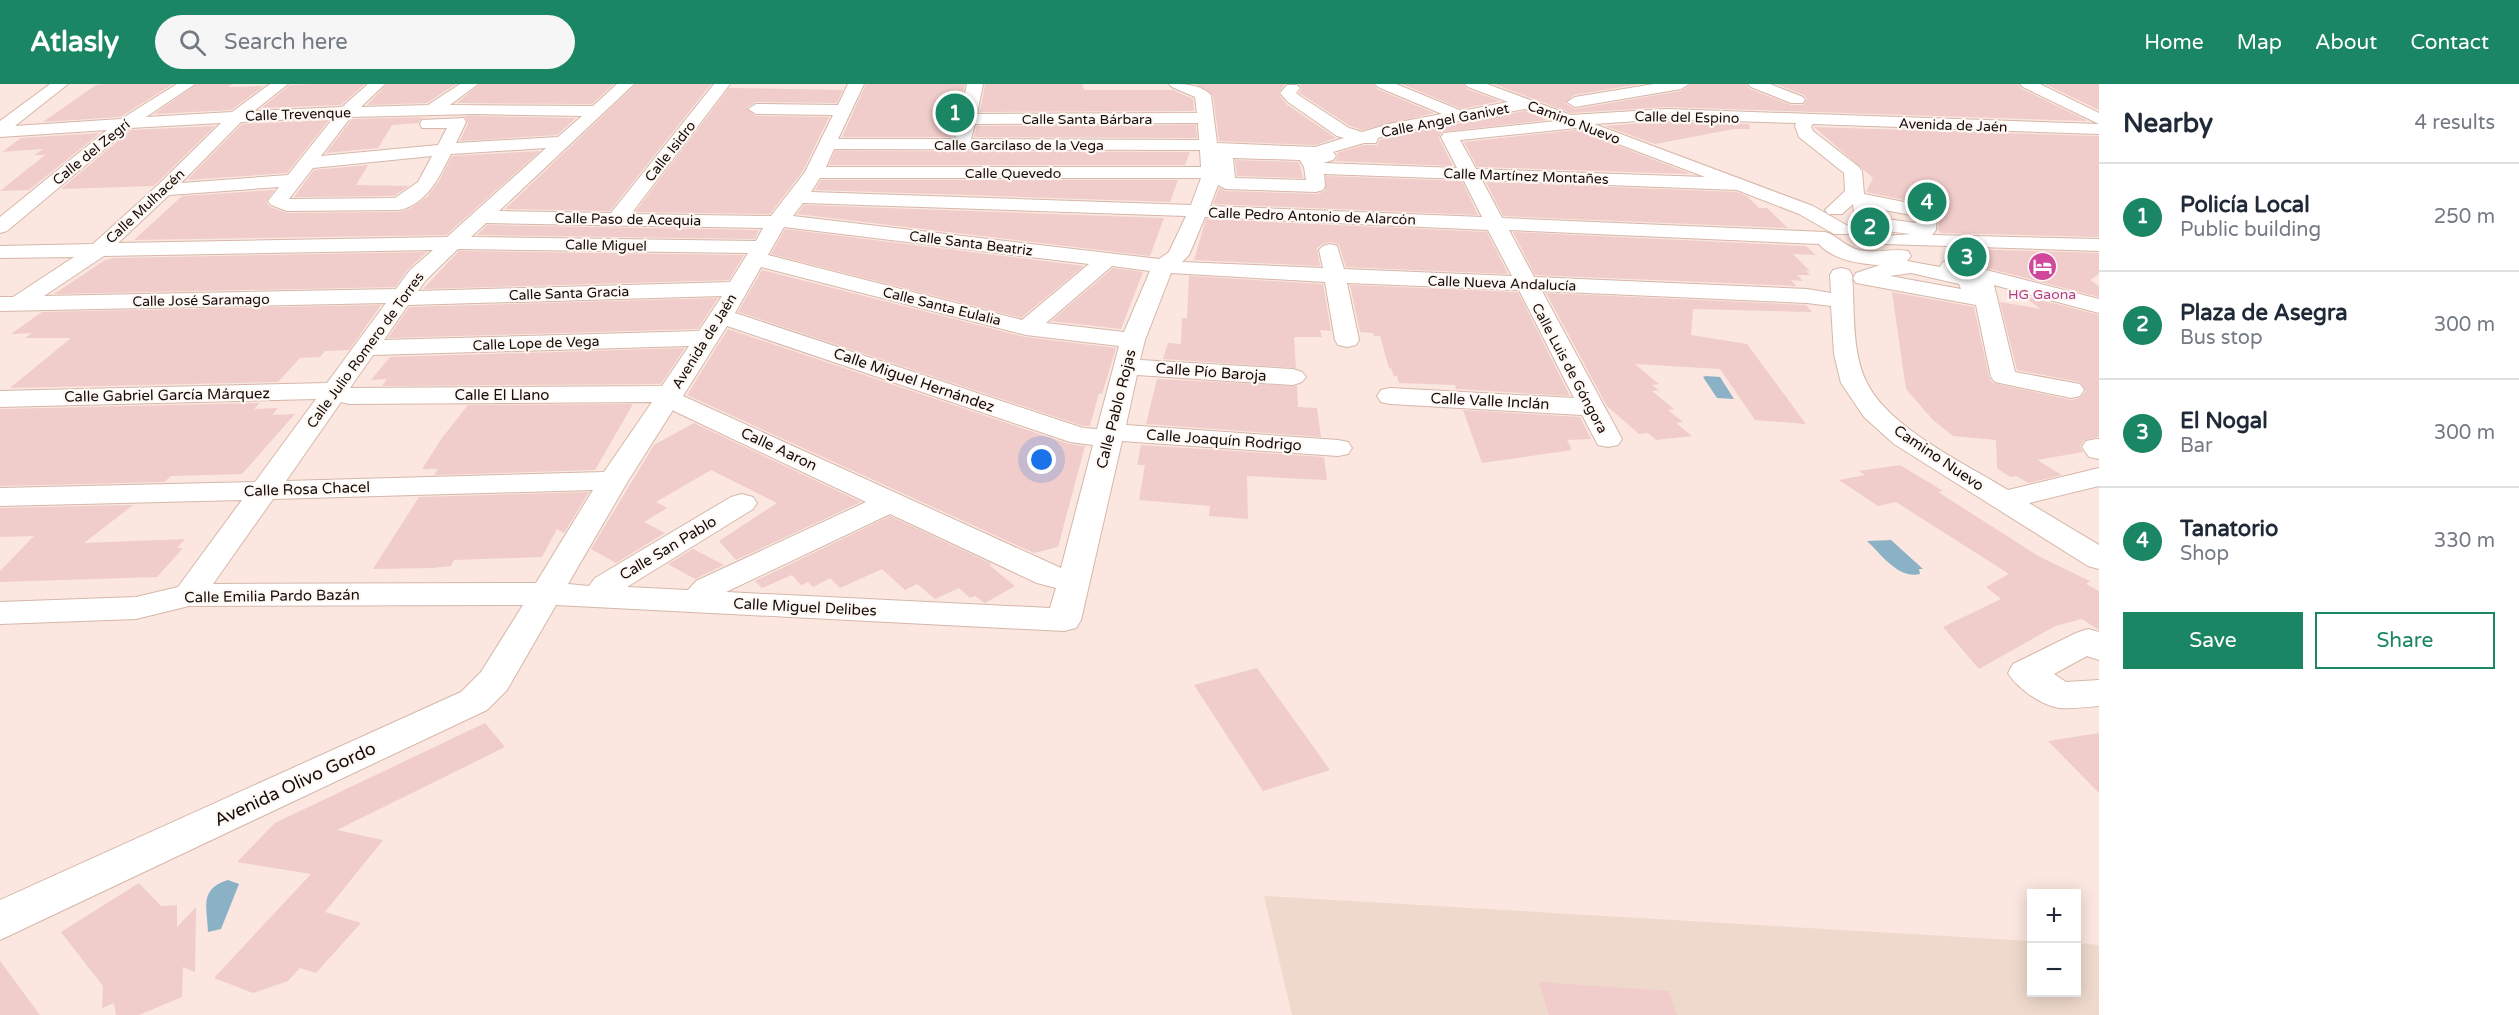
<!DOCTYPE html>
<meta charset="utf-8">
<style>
body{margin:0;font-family:"Varela Round",sans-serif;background:#f6f6f7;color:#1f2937}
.controls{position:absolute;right:18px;bottom:18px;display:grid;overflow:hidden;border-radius:0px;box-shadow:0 3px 15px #0003}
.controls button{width:54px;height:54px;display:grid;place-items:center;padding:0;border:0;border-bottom:2px solid #e0e1e3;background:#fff;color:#1f2937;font:30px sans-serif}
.you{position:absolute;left:1042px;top:376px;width:21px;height:21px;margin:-15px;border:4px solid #fff;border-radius:50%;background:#1a73e8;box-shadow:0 0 0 9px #1a73e833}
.badge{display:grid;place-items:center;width:39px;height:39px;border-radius:50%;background:#1b8663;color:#fff;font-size:20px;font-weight:700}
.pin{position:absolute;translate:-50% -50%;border:3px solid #fff;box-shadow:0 2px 6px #0006}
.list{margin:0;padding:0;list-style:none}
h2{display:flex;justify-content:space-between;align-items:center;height:78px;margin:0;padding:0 24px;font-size:26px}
h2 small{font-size:20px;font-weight:400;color:#747a83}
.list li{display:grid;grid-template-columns:39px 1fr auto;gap:18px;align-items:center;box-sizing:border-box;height:108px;padding:0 24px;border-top:2px solid #e0e1e3}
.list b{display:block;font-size:22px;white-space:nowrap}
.list p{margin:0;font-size:20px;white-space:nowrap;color:#747a83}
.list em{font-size:20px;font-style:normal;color:#747a83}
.actions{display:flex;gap:12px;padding:18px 24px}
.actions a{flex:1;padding:14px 0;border:2px solid #1b8663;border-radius:0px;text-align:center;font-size:21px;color:#1b8663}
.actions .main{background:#1b8663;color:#fff}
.icon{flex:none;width:33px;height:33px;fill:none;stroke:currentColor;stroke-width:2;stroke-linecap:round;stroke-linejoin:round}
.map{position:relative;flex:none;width:2099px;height:931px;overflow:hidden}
header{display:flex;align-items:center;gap:36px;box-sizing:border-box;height:84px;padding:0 30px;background:#1b8663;color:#fff}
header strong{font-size:28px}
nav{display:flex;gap:33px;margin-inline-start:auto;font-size:21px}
.search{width:420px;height:54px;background:#f6f6f7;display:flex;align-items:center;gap:15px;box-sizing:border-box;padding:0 21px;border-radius:33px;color:#747a83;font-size:22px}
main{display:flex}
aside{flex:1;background:#fff}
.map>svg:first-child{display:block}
.industrial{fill:#efd9cc}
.water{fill:#8ab1c6}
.building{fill:#f0ccca}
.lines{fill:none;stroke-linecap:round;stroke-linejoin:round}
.minor-casing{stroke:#d6b7a9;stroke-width:2}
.minor{fill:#fff;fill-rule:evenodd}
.labels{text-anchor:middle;stroke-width:4.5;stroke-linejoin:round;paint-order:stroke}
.far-street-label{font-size:14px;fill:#170c08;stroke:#fef8f5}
.far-hotel-label{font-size:14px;fill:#b23c85;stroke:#fef8f5}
.street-label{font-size:15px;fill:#170c08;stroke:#fef8f5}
.near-street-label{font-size:18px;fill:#170c08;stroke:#fef8f5}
</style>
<header>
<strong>Atlasly</strong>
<div class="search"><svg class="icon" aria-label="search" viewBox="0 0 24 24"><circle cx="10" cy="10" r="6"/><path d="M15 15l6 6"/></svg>Search here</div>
<nav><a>Home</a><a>Map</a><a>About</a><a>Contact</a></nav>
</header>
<main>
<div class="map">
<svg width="2099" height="931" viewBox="0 0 2099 931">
<rect width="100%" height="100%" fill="#fbe7df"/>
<!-- industrial -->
<path class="industrial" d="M1264,812L2031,857L2032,908H2076L2077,859L2099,861V931H1292Z"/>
<!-- water -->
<path class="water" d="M1706,292L1720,293L1734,315L1717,314L1703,293Z
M1891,456L1923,485H1919L1920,490C1898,495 1882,471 1867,457Z
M228,796L239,800L221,845L208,848C207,823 199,805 228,796Z"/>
<!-- building -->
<path class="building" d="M106,0H173L120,33L43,38L96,1Z
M197,0H233L228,3L264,2L231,26L154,30Z
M314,0H365L341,21L261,24L290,1Z
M387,0H456L427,19L367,21Z
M480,0H614L592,20L457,19Z
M636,0H711L610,127L505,125Z
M866,0H965L953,53H842Z
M985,0H1082L1084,6H1173L1193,15L1194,27L980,28Z
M1195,0H1285L1278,9L1286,20L1336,54L1315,61L1219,57L1213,11Z
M1299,0H1373L1377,5L1434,29L1362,46L1350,42L1301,10L1299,9L1302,4Z
M1402,0H1463L1467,5L1500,17L1462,25Z
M1494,0H1640L1574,11L1565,19L1575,25L1681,7L1691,0H1746L1750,5L1791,21H1803L1807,15L1804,11L1776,0H2018L2022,5L2088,37L1667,23L1571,29Z
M2045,0H2099V26Z
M729,4L843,6L837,19L756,18L746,24L756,32L829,33L803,87L770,130L635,128Z
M1525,27L1547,36L1442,48L1439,54L1453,82L1335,77L1338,72L1337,69L1364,61H1377L1380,56L1393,51Z
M465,32H474L576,34L557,51L460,57L468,39Z
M432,33L422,34L418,39L392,41L378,64L326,69L352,35Z
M329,36L287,89L187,96L242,40Z
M1667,37L1749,40L1750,45H1734L1655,60L1605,42Z
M1196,41L1197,54L974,53L977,42Z
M215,42L154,102L61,105L131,46Z
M1814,43L2099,52V153L1941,149L1938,146L1939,128L1934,122L1866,108L1873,94Z
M1576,46L1691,90L1477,83L1464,58Z
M100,49L29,106L0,107L45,71H34L43,65L2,68L21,54Z
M540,67L446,151L134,156L182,112L274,106L266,118L270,123L287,129L400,128L411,124L427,113L439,97L452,72Z
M835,67L1190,68L1185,81H829Z
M1235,76L1299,78L1303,94L1237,92Z
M368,81L356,101L409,102L394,112L294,113L314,86Z
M1326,92L1462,97L1478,131L1213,120L1219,104L1226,107L1317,110L1325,107Z
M821,96H1178L1170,118L815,106Z
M1486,98L1737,108L1747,112L1759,124H1767L1788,144L1503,132Z
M804,121L1164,134L1150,172L797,130Z
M1206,135L1487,148L1508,190L1346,183L1339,161L1331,158L1322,160L1317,164L1320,182L1194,176Z
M487,141L759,146L755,155L477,151Z
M785,145L1084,182L1021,234L771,170Z
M1513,148L1806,162L1816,171L1793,170L1810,187H1806L1810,191H1797L1803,197L1791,196L1796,202L1535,191Z
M1962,165L2099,169V190L2090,196L2099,202V213L1987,184Z
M459,167L744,171L729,196L423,205Z
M427,168L409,184L395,203L54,210L105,176L114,174Z
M1113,184L1143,188L1121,245L1051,237Z
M762,186L1025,253L1116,264L1102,310L1099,309L1091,338L1090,342H1083L738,228Z
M1189,192L1323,200L1331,247L1320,246L1322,253H1294L1296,284L1163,275L1168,259L1181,260L1182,234H1187Z
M1350,201L1518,208L1570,312L1456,305L1455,301L1399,299L1397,292H1394L1391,284H1389L1380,252H1374L1373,249L1360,248Z
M1892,208L1974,223L1989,293L1993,299L2071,316L2080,314L2086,307L2080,298L2017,286L2000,218L2041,225L2021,211L2099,231V353L2084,356L2080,363L2083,368L2037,376L2062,391L2029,399L2016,392L2010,393L1997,384L1996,356L1953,352L1933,336L1906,305Z
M1546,209L1806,221L1812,228L1693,225L1691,251L1747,260L1806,340L1755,336L1720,285L1635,280L1659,300L1652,301L1659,306L1652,307L1674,325L1668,326L1683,338L1676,339L1692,352L1656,356L1648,349L1639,350L1607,322Z
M718,214L698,245L388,254L409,223Z
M381,221L349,266L325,267L320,273L300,274L278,298L10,304L71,254H25L32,249L11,250L42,228Z
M728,245L1069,360L1085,362L1058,463L1034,469L687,311Z
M685,264L661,300L382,302L387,295L371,296L390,273Z
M1157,295L1297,302L1298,323L1317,324L1321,353L1146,340Z
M260,319L254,325L278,324L272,331L295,330L242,390L171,392L164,398L0,402V325Z
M633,320L595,386L434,391L438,385H422L442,354L468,321Z
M1463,326L1580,333L1591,355L1567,356L1572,366L1482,379Z
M694,339L861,418L736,476L719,457L777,419L711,386L656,418L667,424L644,438L665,449L616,479L591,465L654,361Z
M1141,361L1324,373L1327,396L1247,392L1248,435L1209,432L1210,422L1139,416L1145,381H1137Z
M1900,381L1943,407L1938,408L2040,473L2090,497L2086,500L2099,507V546L2082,535L2055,542L1979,585L1943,543L2001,515L1986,503L2009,490L1896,418L1878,422L1839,396L1865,391L1859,387Z
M589,408L564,449L557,445L542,473L454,476L451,482L432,484L373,485L419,413Z
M133,421L84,459L185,455L177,464H183L157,493L0,498V487L34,452L0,453V424Z
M890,432L992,480L989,481L1015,502L985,519L975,512L970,514L959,504L935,515L917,500L905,506L882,485L840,504L830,494L813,503L808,498L801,501L792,491L762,504L755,497Z
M693,465L724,481L695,495L668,480Z
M1257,584L1330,686L1263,707L1194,601Z
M485,639L505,663L337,746L383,756L325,828L361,839L316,889L300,884L288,897L253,909L214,894L311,790L237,778L275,739Z
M2099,649V709L2048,657Z
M139,799L161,822L177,821V843L196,823L195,888L183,883L182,913L139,931H116L114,919L102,924L103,902L61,848Z
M0,877L40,931H0Z
M1539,898L1669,907L1677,931H1549Z"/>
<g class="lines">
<defs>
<path id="minor" d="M50,0H68L15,42L121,35L177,0H195L146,33L232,28L270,0H288L254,27L342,23L368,0H385L361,23L428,21L460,0H478L450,21L593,22L617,0H634L499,127L611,129L714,0H730L631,130L771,132L805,88L833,31L756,30L748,25L756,20L838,21L848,0H864L838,55H955L967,0H983L977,30L1197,29L1195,13L1172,3L1169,0C1184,0 1200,0 1211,11L1217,59L1315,63L1344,54L1337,52L1288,18L1280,9L1287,1H1297L1300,4L1296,9L1300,12L1349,44L1362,48L1389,40L1442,30L1378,3L1375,0H1396L1462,27L1508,18L1468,3L1465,0H1487L1571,31L1667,25L2099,40V50L1813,40L1811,42L1813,47L1859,83L1862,87L1864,110L1934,124L1937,128L1936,146L1932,151L2099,155V167L1885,160L1882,156L1885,152L1912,150C1894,148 1853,147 1853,120L1842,130H1828L1825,126L1845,107L1844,89L1799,53L1795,42L1796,39L1667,35L1594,40L1813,122L1848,142L1851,146L1848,150H1834L1799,130L1737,106L1482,96L1502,134L1825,148C1837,151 1845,163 1859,166C1875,170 1892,164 1908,167L1911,172L1907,177L1940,183L1943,178L1951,177L2099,215V229L1994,201L2015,288L2080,300L2084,306L2080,312L2071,314L1995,298L1991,293L1976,221L1856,199L1853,194L1856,189L1880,181C1859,180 1833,176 1819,160L1509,146L1534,193L1807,205L1831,209L1830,191L1833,186L1841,184L1849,186L1852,191C1855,225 1851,268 1867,299C1889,344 1966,380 2008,406L2099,384V402L2029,419L2099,461V485L2088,482L1894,360L1864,333L1841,299L1834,270L1831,222L1807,219L1542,207L1622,355L1618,361L1608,363L1598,361L1582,331L1390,320L1381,318L1377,312L1381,306L1390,304L1574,314L1519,206L1347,199L1359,256L1356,261L1347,263L1338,261L1335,256L1325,198L1171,189L1145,256L1140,276L1293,285L1302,288L1306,293L1302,298L1293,301L1137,291L1126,341L1338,356L1348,358L1352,364L1348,370L1338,372L1122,357L1081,536L1076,544L1064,547L556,521L507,606L487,626L0,856V816L461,608L481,588L523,521L189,522L136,535L0,540V518L136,513L178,503L242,416L0,422V404L255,398L316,315L0,323V307L327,299L386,219L0,227V213H13L74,173L0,174V162L93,160L157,102L221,39L130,44L7,147L0,149V133L107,46L0,53V37ZM1525,25L1556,37L1444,49L1441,53L1457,84L1323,79L1333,76L1336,72L1333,68L1364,59H1376L1378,54L1392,49ZM474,30L582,32L558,53L456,59L466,38L464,34L422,36L420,40L422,44H447L438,61L321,72L351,33ZM334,33L288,91L181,99L241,38ZM1198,39L1199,56L971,55L975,40ZM1576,44L1705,93L1476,85L1460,56ZM546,64L447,153L118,159L169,111L279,103L268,117L271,121L287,127L400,126C428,119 439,93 451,70ZM834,65L1200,66L1201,83H826ZM432,72L418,98L395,114L289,115L313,84ZM1233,74L1300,76L1304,83L1306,96L1235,94ZM1324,90L1463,95L1482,133L1210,122L1218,101L1226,105L1316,108L1323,106L1325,102ZM820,94H1201L1191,121L811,108ZM803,119L1186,132L1169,168L1159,175L793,132ZM1873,124L1917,132L1916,139L1886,135ZM1205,133L1488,146L1512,192L1344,185L1337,162L1330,160L1323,162L1319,166L1323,184L1182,178L1189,171ZM486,139L763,144L756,157L471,153ZM784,143L1089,180L1022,236L768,171ZM458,165L748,169L730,198L418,207L426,196ZM433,166L410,186L396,205L44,212L104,172ZM1112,182L1150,187L1124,248L1046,239ZM761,183L1026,251L1119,262L1097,345L1083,344L735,229ZM1911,189L1959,200L1961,205L1890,192ZM722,212L699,247L384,256L408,221ZM727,242L1070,358L1093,361L1061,484L683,312ZM689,262L662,302L350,304L373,271ZM341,318L349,320L652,318L604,388L286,397ZM673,326L674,327L866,418L696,497L688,506L627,503L753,425L757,419L753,413L742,410L731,413L595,494L589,502L568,500L628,397ZM593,406L536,499L213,500L273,415ZM890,430L1037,499L1056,504L1050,524L726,508Z
M1654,0H1689L1681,5L1575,23L1567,18L1575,13Z
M1748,0H1770L1803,13L1805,16L1803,19H1791L1751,3Z
M2020,0H2040L2099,29V40L2023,3Z
M2096,355H2099V375L2089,373L2082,363L2086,357Z
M2088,545L2099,548V576L2087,572L2054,590L2066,598L2099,596V622C2086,623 2072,625 2060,624C2042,622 2017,604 2008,589L2013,580L2076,549Z"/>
</defs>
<!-- minor casing -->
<use href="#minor" class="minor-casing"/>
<!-- minor -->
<use href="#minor" class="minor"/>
</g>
<!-- icons -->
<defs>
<symbol id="hotel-disc" viewBox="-11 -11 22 22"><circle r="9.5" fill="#d1479c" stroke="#fef8f5"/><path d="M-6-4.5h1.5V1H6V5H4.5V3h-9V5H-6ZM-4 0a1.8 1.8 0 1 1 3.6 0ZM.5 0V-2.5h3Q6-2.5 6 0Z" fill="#fff"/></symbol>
</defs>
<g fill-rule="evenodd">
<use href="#hotel-disc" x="2026" y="166" width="33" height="33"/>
</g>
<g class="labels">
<!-- far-street labels -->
<g class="far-street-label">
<text transform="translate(298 30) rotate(-2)" y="5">Calle Trevenque</text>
<text transform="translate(1687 33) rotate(1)" y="5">Calle del Espino</text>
<text x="1087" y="40">Calle Santa Bárbara</text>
<text transform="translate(1445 36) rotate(-11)" y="5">Calle Angel Ganivet</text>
<text transform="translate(1574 38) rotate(21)" y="5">Camino Nuevo</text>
<text transform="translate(1953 41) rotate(2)" y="5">Avenida de Jaén</text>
<text x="1019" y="66">Calle Garcilaso de la Vega</text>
<text transform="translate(670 67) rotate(-52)" y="5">Calle Isidro</text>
<text transform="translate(91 68) rotate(-39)" y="5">Calle del Zegrí</text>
<text x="1013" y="94">Calle Quevedo</text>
<text transform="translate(1526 92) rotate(2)" y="5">Calle Martínez Montañes</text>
<text transform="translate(145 122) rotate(-43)" y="5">Calle Mulhacén</text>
<text transform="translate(1312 132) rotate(2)" y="5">Calle Pedro Antonio de Alarcón</text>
<text transform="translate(628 135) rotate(1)" y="5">Calle Paso de Acequia</text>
<text transform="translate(971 159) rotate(7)" y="5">Calle Santa Beatriz</text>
<text transform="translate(606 161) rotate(1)" y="5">Calle Miguel</text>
<text transform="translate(1502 199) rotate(2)" y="5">Calle Nueva Andalucía</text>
<text transform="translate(569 209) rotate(-2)" y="5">Calle Santa Gracia</text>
<text transform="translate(201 216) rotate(-1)" y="5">Calle José Saramago</text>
<text transform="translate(942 222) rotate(14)" y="5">Calle Santa Eulalia</text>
<text transform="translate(704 257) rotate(-58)" y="5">Avenida de Jaén</text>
<text transform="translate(536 259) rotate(-2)" y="5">Calle Lope de Vega</text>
<text transform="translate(365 266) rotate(-54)" y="5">Calle Julio Romero de Torres</text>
<text transform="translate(1570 284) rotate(62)" y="5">Calle Luis de Góngora</text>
</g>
<!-- far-hotel labels -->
<g class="far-hotel-label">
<text x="2042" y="215">HG Gaona</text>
</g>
<!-- street labels -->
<g class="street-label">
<text transform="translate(1211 288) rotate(4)" y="5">Calle Pío Baroja</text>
<text transform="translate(914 296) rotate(19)" y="5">Calle Miguel Hernández</text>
<text transform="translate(167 311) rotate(-1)" y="5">Calle Gabriel García Márquez</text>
<text x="502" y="316">Calle El Llano</text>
<text transform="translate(1490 317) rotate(3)" y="5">Calle Valle Inclán</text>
<text transform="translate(1116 325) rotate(-76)" y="5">Calle Pablo Rojas</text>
<text transform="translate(1224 356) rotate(4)" y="5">Calle Joaquín Rodrigo</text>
<text transform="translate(779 365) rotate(25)" y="5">Calle Aaron</text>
<text transform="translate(1939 374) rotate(34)" y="5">Camino Nuevo</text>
<text transform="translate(307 405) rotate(-2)" y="5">Calle Rosa Chacel</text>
<text transform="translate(668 464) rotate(-31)" y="5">Calle San Pablo</text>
<text transform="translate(272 512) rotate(-1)" y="5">Calle Emilia Pardo Bazán</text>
<text transform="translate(805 523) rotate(3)" y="5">Calle Miguel Delibes</text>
</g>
<!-- near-street labels -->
<g class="near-street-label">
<text transform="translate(295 700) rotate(-25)" y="6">Avenida Olivo Gordo</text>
</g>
</g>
</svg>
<div class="controls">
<button>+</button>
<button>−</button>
</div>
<div class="you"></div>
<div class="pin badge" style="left:955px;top:29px">1</div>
<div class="pin badge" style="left:1870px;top:143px">2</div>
<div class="pin badge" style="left:1967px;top:173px">3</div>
<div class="pin badge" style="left:1927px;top:118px">4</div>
</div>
<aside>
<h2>Nearby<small>4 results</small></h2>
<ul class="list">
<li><span class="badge">1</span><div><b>Policía Local</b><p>Public building</p></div><em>250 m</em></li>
<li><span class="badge">2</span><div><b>Plaza de Asegra</b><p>Bus stop</p></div><em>300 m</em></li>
<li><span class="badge">3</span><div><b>El Nogal</b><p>Bar</p></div><em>300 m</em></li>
<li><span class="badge">4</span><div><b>Tanatorio</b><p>Shop</p></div><em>330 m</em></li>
</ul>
<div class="actions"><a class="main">Save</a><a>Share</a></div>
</aside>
</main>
